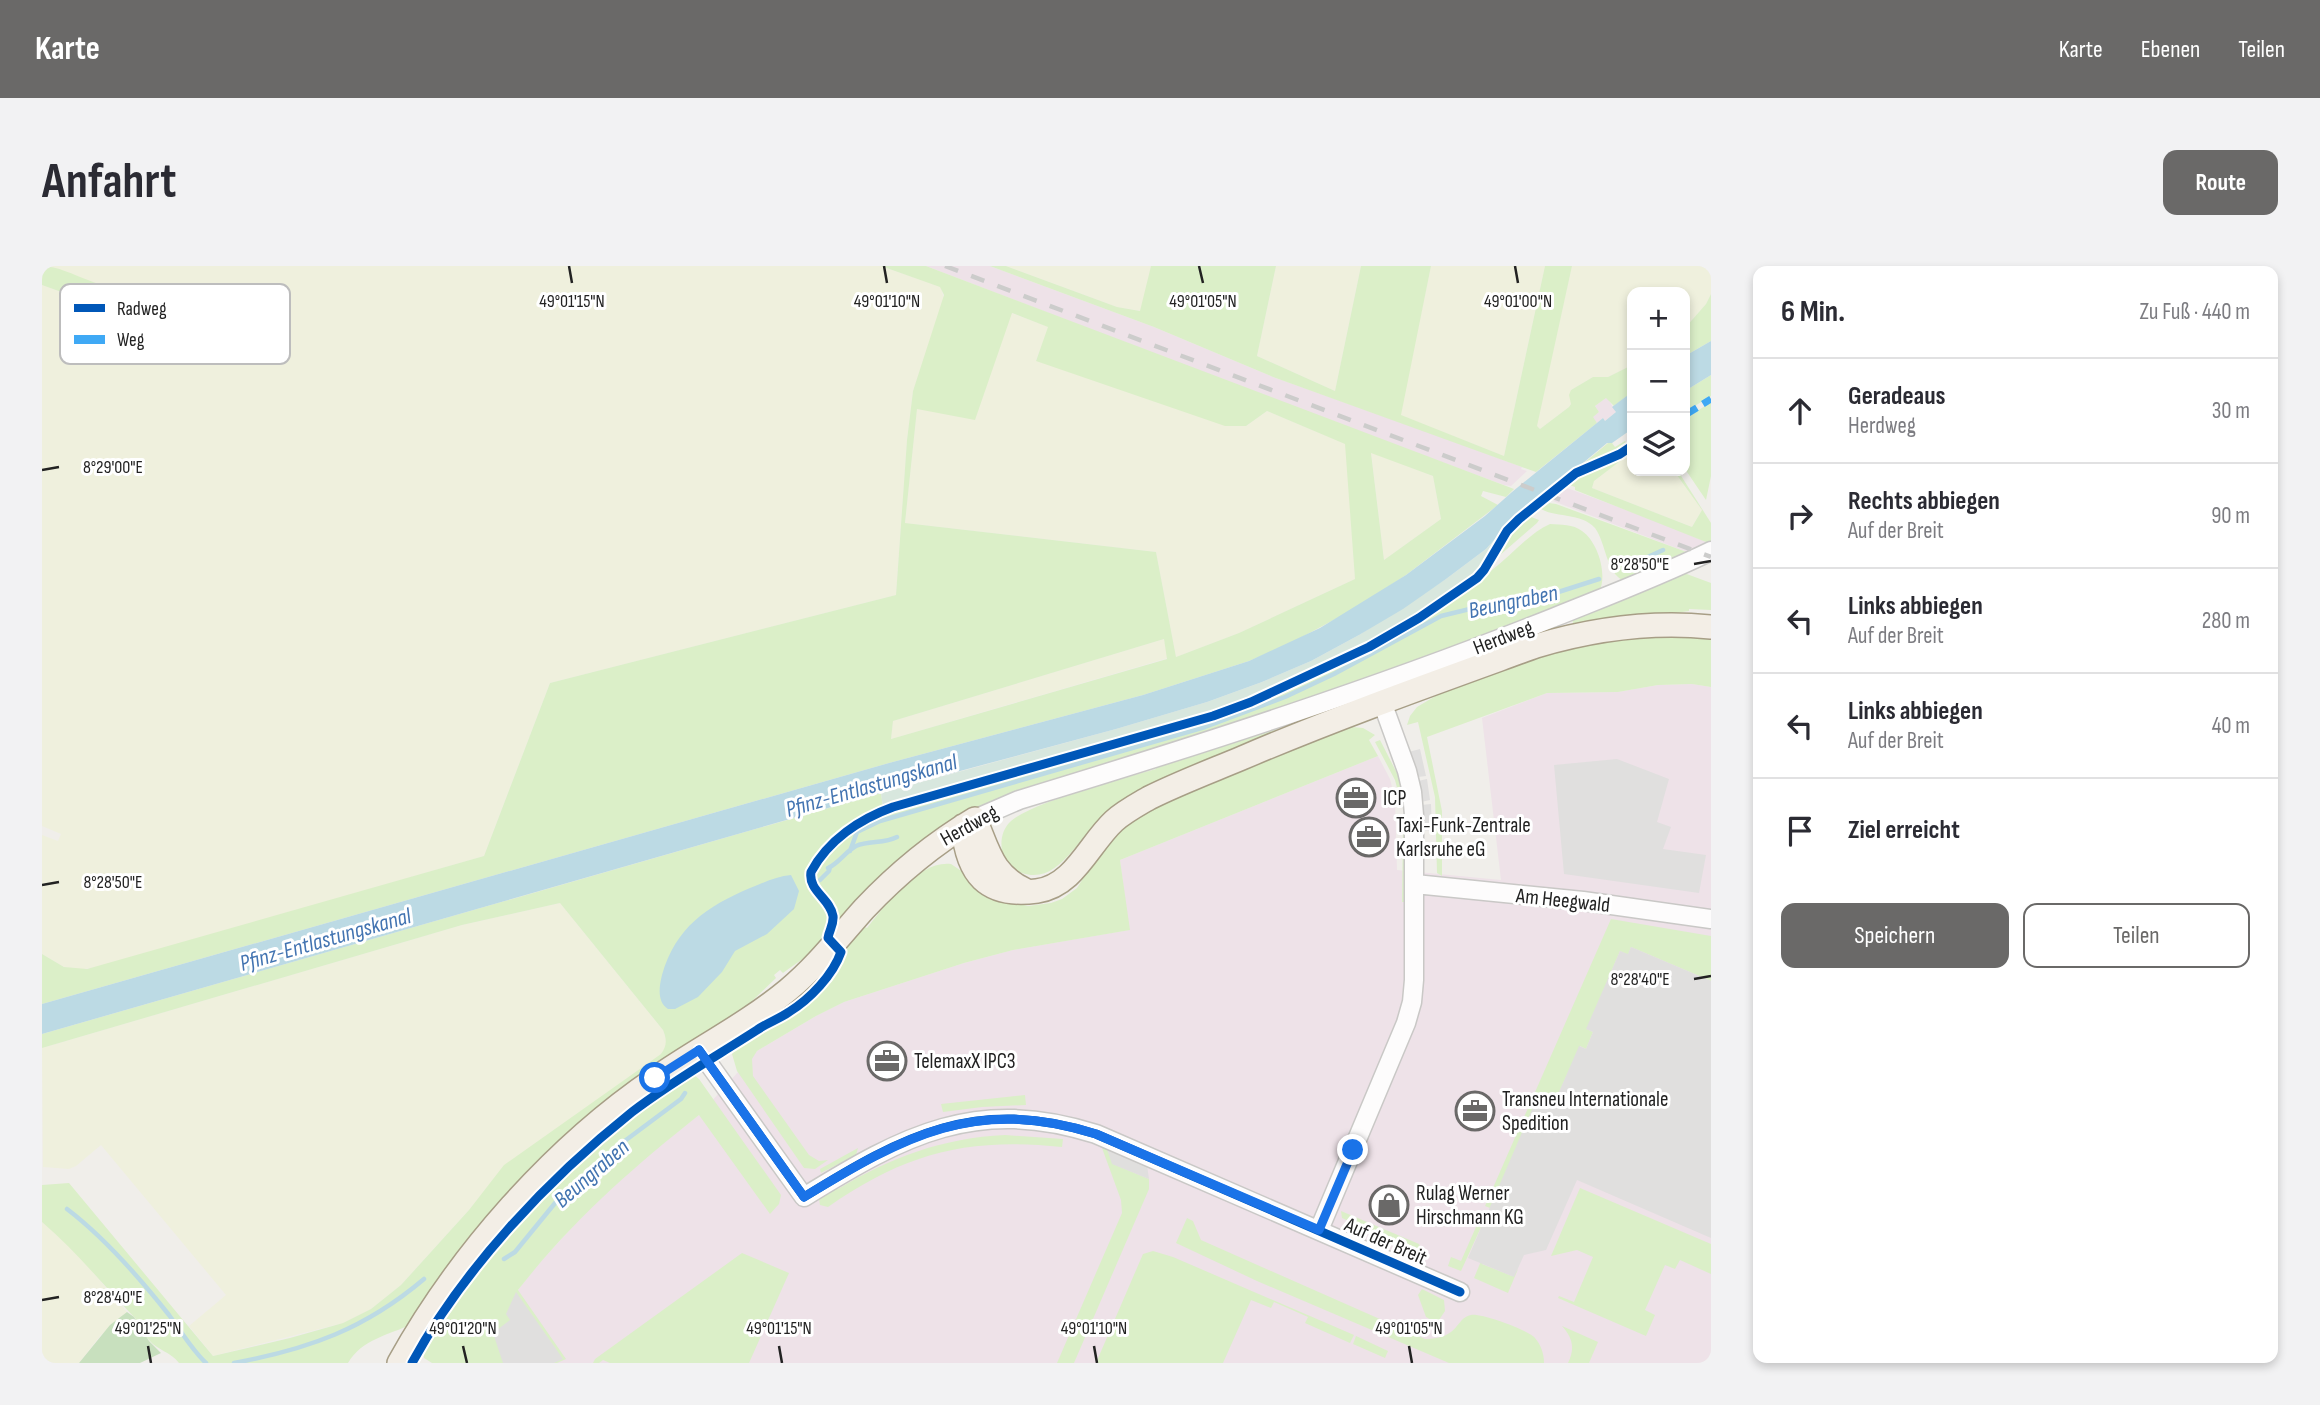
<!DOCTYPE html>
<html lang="de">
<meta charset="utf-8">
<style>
body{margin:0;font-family:"Sofia Sans Condensed",sans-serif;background:#f2f2f3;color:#2b2b33}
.controls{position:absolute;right:21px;top:21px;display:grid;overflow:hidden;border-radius:14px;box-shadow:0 4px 10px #0003}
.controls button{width:63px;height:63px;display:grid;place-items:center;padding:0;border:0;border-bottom:2px solid #e1e1e2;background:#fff;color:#2b2b33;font:35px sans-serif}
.stop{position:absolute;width:21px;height:21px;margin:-16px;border:5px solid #1a73e8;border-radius:50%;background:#fff}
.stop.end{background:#1a73e8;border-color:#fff;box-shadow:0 2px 7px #0008}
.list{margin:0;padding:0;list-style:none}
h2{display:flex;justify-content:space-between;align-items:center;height:91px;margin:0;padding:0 28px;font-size:30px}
h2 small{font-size:23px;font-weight:400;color:#7c7c81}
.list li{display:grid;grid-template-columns:46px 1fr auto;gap:21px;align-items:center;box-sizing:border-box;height:105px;padding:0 28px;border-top:2px solid #e1e1e2}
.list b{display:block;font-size:26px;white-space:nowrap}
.list p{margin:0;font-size:23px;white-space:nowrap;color:#7c7c81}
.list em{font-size:23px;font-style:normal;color:#7c7c81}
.actions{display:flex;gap:14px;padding:21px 28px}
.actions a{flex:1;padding:16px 0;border:2px solid #6a6968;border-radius:14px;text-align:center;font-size:24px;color:#6a6968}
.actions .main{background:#6a6968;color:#fff}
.icon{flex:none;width:38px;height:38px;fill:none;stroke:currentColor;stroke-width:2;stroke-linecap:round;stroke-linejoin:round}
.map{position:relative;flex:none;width:1669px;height:1097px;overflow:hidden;border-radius:14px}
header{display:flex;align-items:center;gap:42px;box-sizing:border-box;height:98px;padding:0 35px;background:#6a6968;color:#fff}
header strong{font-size:33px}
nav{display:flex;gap:38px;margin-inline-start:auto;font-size:24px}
.intro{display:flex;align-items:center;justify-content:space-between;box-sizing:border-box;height:168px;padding:0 42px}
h1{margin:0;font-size:49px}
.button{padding:18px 32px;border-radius:14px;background:#6a6968;color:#fff;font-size:24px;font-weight:700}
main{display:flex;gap:42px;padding:0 42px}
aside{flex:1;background:#fff;border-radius:14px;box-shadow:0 4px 10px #0003}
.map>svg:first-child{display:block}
.industrial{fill:#eee2e8}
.farmland{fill:#eff0dd}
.grass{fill:#dbefc8;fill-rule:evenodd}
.forest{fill:#c8e0be}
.wetland{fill:#d8e7de}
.parking{fill:#e0dfde}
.water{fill:#bcdae4}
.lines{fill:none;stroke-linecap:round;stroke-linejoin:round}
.stream{stroke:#bcdae4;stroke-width:4.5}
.minor-casing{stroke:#c9c8c6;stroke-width:21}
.major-casing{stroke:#a79e86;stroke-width:26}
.minor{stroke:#fdfcfc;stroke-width:18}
.major{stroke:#f3eee6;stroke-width:23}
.rail{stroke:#cccccb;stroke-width:4.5;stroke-dasharray:14 14;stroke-linecap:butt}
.quiet{stroke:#3fa9f5;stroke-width:7;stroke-dasharray:14 7;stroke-linecap:butt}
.cycleway-casing{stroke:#fff;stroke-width:13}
.cycleway{stroke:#0057b8;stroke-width:9}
.route{stroke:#1a73e8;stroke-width:9}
.ticks{fill:none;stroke:#222;stroke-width:2.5}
.labels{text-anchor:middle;stroke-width:6;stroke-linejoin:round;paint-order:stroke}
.street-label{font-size:21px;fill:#222;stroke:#fff}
.poi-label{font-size:21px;fill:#222;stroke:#fff;text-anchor:start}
.water-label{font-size:23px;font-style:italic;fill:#4374b1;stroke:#fff}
.key{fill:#fff;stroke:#bdbdbd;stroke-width:2}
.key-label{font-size:19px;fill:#222}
.ticks-label{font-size:18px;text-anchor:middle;fill:#222;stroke:#fff;stroke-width:6;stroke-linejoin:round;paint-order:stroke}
</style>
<header>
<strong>Karte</strong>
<nav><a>Karte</a><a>Ebenen</a><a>Teilen</a></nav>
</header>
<div class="intro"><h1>Anfahrt</h1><a class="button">Route</a></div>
<main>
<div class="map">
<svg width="1669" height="1097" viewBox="0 0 1669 1097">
<rect width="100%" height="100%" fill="#f0eeea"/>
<!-- industrial -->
<path class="industrial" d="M884,0H948L1112,61L1231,111L1405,173L1480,201L1479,203L1485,205L1469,220L1462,219L1282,153Z
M1565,131L1574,146L1563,155L1561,152L1555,157L1550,151L1557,146L1553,140Z
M1525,222L1617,256L1669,278L1650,288L1511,235Z
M1650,418L1669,421V1097H461L476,1024L492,1003L554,935L597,896L658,848L715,785L774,750L802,736L922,697L971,684L1087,664L1078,594L1336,490L1348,513L1353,533L1355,604L1459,614L1440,452L1505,427L1576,426L1616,419Z"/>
<!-- farmland -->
<path class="farmland" d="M6,0H839L899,21L902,33L871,125L865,174L854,329L508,417L442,590L65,699L37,704L22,701L0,688V569L16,575L19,568L0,560V19L123,64L125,60L201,91V71L168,63Z
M964,0H1109L1099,45L1075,41Z
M1234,0H1319L1293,125L1215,90Z
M1389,0H1503L1462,190L1358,149Z
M1530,0H1669V28L1664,38L1643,62V26H1590V99L1566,111H1551L1529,124V138L1527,141L1498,163L1494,160Z
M969,47L1007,61L994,94L1204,160L1225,145L1304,178L1313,313L1197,367L1134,391L1114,286L863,257L875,142L933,153Z
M1329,186L1391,210L1399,253L1342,294Z
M1590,186V205H1632L1660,244L1650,261L1550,222L1551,215Z
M1122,373L1126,392L849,473L851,455Z
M518,637L621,764L625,777L622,784L620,788L463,899L427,944L359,1019L329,1043L301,1057L171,1090L147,1060L184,1029L59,879L34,900L27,903L1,901L0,782L420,659Z
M0,956L29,981L85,1046L58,1070L37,1097H0Z"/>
<!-- grass -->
<path class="grass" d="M0,0C15,0 32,9 46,14C86,30 175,74 214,69L201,91L126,60L124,64L0,19Z
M839,0H884L1472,223L1464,231L1441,225L1439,230L1456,239L1364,309L1312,343L1247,378L1207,395L1101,429L847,497L0,738V688L22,701L45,703L442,590L508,417L854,329L865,174L871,125L902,29L898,21ZM970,47L1006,61L994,95L1183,160H1204L1225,145L1303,178L1313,313L1197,367L1134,391L1114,286L863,257L875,143L933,154ZM1329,187L1391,210L1399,253L1342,294ZM1122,373L1125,393L849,473L851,455Z
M948,0H964L1075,41L1098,45L1109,0H1234L1215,90L1293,125L1319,0H1389L1359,149L1462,190L1503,0H1530L1495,160L1498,163L1527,141L1529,138L1527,129L1529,124L1551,111H1566L1590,99V126L1572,140L1564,132L1553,140L1557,146L1551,151L1555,157L1494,206L1231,111L1112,61Z
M1669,28V75L1643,90V62L1664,38Z
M1669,109V130L1643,146V125Z
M1669,136V210L1664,234L1643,203V153Z
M1583,175L1587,180L1566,191L1536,202L1566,177H1570L1573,181Z
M1590,183V186L1552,215L1550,222L1650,261L1660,244L1632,205H1636L1669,257V278L1533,224V221L1525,218C1545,202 1569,196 1590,183Z
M1507,237L1514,238L1650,288L1582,315C1564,307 1564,277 1553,262C1539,246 1510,252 1498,242Z
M1484,249L1497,254L1495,257L1450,296L1449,295L1466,265Z
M1508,258C1519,259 1531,258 1540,265C1556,276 1566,309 1557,326L1300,424L952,535L916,552L794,661L792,645L773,619L771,607C785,578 816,555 845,545C889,532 933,518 977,506C1096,475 1207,445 1317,389C1364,366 1408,334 1450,304C1470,289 1486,268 1508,258Z
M1642,307L1669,317V344L1647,343V345L1532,362L1530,352Z
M1669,368V421L1650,418L1616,419L1576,426L1505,427L1385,471L1400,545V610L1395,607L1393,531L1376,456L1365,459L1368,450L1375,441L1402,425L1522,379L1562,371Z
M1310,461L1321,462L1333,469L1327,474L1336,490L1078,594L1088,664L971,684L922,697L802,736L774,750L715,785L710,793L711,810L767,889L777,895L786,894L773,903L762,902L695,805L690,788L696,779L765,734L767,736L772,732L771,729L803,685L802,680L819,659L825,662C843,639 877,594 909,598L964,635L986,640L1009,637L1020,633L1035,622L1056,589L1075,568L1104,544L1284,468Z
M1234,462L1236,470C1196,489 1155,507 1115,525C1098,533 1077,539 1062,550C1037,568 1018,620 980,607C970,603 962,595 960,584C958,574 961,562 969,555C993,535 1082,512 1114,503V498Z
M1338,474L1358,513L1364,536L1360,541L1353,514L1333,476Z
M839,527L841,541C819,552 759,590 766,618C773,627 782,635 786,645C799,673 759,693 741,707L738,704L732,709L734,712L708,737L679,756L680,759L597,815L370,1058C347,1069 320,1073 306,1097H137C129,1086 115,1084 107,1074C100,1068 99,1057 92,1051C61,1019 34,985 0,956V919L27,917L171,1090L248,1072L301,1057L329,1043L359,1019L427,944L462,899L619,788C625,780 625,774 621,764L518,637L420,659L0,782V768Z
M1361,561L1366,566L1365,636H1360Z
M1569,653L1669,670V715L1589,681L1586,689L1578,685L1545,763L1551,766L1544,783L1538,780L1514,833L1522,837L1516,840L1507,837L1448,942L1443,940Z
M648,805L608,831L527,899L446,984L453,972L525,896L599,834Z
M652,809L657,813L739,929L737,938L728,948L657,849C589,903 530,955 476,1024L524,1093L515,1097H390L382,1092C379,1080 393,1064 400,1054C427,1014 455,982 488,947C526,907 563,870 607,837C620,828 636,814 652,809Z
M983,829L984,839L940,841L901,846L899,838Z
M963,869L1021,873L1020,881C926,871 863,887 786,941L778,939L777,933L791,921L796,923C849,891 901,872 963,869Z
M816,882L814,889L779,907L778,903Z
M1060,882L1065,883L1071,898L1107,913V923L1032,1097H1015L1080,947L1079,934Z
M1538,922L1669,978V1008L1638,994L1633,1003L1623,999L1603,1044L1613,1049L1604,1070L1516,1032L1517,1030L1532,1036L1551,991L1535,984L1509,990Z
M1299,945L1377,978L1380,988L1300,952Z
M1441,945L1446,946L1419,1005L1406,1000L1409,991L1419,995Z
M1145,952L1151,955L1159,974L1383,1073C1418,1073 1413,1052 1429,1049C1440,1047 1488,1065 1493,1072C1499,1079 1502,1088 1502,1097H1407L1215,1015L1134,977Z
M1111,985L1131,991L1312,1069L1308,1077L1263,1057L1266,1051L1232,1036L1229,1042L1209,1034L1181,1097H1054L1101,988Z
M700,987L747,1007L707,1097H568L561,1094L557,1097H551L553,1093Z
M1442,988L1440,998L1470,1010L1476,1003L1466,1027L1432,1012Z
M1380,1023L1402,1034L1403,1045L1397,1054L1391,1055L1384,1051L1376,1029Z
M1520,1060L1556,1076L1547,1097H1526C1533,1083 1531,1072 1520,1060Z
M1314,1070L1346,1085L1343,1092L1311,1078Z"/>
<!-- forest -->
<path class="forest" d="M85,1046L92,1051L107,1075L119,1087L98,1097H37L68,1059Z"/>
<!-- wetland -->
<path class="wetland" d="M1463,263L1436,308L1348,367L1304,391L1254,414L1195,438L1139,457L841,541L839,527L1074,463L1165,436L1220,416L1269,395L1317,369L1404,313L1444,283Z"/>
<!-- parking -->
<path class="parking" d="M1378,483L1384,510L1376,511V515L1385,513L1388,534L1379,536V539L1389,538L1390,565H1372L1359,488Z
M1575,493L1627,513L1615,556L1629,561L1621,583L1664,589L1657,627L1522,608L1512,499Z
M1589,681L1669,715V972L1535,914L1504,984L1482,989L1472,1011L1426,992L1491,841L1501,836L1516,840L1522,837L1514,833L1537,780L1544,783L1551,766L1544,763L1578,685L1586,688Z
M1065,883L1105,899L1107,913L1070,898Z
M474,1026L521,1093L512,1097H461L451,1067L468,1054L464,1048Z"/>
<!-- water -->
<path class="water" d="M1669,75V109L1643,125V90Z
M1590,126V163L1570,177H1565L1465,260L1444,283L1404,313L1361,343L1317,369L1269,395L1220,416L1165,436L1074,463L866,519L0,768V738L847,497L1101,429L1207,395L1278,362L1364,309L1443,250L1470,226L1561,152L1563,155L1574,146L1570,141Z
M749,609L757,625L752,643L725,668L693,685L680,706L656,731L633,743H626C615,736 617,721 620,709C634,661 664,641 708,622C721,617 735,610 749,609Z"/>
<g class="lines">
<!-- stream -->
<path class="stream" d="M1584,301L1621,284
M808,585L815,566L838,555L1163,461L1243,431L1292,408L1399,350L1436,341L1507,329L1557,313
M786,602C797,597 803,586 814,580C827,574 842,578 855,571
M778,614L787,605L788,601
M25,943C63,972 97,1011 127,1049C139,1065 150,1084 164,1097
M462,993L473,986L518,931L584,874L639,833L643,827
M192,1097C267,1083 323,1063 382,1013"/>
<defs>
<path id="minor" d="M933,553L977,534C1158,479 1338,421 1513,351C1565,330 1618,310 1669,285
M1373,618L1541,635L1669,653
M657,784L762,931C862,869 935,830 1054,868L1418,1026
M1277,964L1364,757L1370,736L1372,714V549L1370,526L1365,505L1340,436"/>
<path id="major" d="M921,560C925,608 944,632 995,625C1032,620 1047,578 1072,555C1082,546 1095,539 1107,532C1137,517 1169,505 1200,492C1296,451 1395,416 1494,380C1551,363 1609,355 1669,361
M357,1097C417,989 511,882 614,812C657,782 705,758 746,724C775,700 797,671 822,643C855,608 891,578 933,553C947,586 950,609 985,625"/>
</defs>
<!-- minor casing -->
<use href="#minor" class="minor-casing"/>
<!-- major casing -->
<use href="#major" class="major-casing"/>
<!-- minor -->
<use href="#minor" class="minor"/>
<!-- major -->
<use href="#major" class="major"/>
<!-- rail -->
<path class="rail" d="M903,0L1669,291"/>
<!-- quiet -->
<path class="quiet" d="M1643,149L1669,133"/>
<defs>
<path id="cycleway" d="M657,784L762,931C862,869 935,830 1054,868L1418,1026
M370,1097C421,1003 507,912 590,846C629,816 673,791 715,764C725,757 737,753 747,746C768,733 791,709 799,686L786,672C787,664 792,659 791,650C788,632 766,625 769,606C786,574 818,553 851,541L1171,450L1209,436L1327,381L1377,352L1435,312L1442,304L1465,265L1477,253L1534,207L1578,188L1590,180"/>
</defs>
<!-- cycleway casing -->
<use href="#cycleway" class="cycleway-casing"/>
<!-- cycleway -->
<use href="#cycleway" class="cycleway"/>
</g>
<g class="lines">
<!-- route -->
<path class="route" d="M613,812L657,784L762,931C863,870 933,830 1054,868L1277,964L1311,884"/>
</g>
<!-- ticks -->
<path class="ticks" d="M527,0L530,17M842,0L845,17M1157,0L1161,17M1473,0L1476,17M0,204L17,201M1652,298L1669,295M0,619L17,616M1652,713L1669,710M0,1034L17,1031M106,1080L109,1097M421,1080L425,1097M737,1080L740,1097M1052,1080L1055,1097M1367,1080L1370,1097"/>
<!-- icons -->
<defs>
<symbol id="office-ring" viewBox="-11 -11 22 22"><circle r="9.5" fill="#fff" stroke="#6a6968" stroke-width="1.5"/><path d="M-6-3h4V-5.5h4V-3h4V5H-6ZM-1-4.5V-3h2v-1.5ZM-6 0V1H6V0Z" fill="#6a6968"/></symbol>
<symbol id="shop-ring" viewBox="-11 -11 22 22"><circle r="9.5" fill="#fff" stroke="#6a6968" stroke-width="1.5"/><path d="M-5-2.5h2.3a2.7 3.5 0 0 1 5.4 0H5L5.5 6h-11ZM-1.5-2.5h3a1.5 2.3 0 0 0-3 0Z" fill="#6a6968"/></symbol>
</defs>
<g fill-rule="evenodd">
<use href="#office-ring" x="1292" y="510" width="44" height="44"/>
<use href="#office-ring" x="1305" y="549" width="44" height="44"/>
<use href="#office-ring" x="823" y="773" width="44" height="44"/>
<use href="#office-ring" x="1411" y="823" width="44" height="44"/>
<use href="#shop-ring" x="1325" y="917" width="44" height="44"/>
</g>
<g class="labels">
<!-- street labels -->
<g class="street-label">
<text transform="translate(1461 371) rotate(-21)" y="7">Herdweg</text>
<text transform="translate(927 559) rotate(-29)" y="7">Herdweg</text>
<text transform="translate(1521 634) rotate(6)" y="7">Am Heegwald</text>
<text transform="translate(1344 975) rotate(24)" y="7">Auf der Breit</text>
</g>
<!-- poi labels -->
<g class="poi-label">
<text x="1341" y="539">ICP</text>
<text x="1354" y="566">Taxi-Funk-Zentrale<tspan x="1354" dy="24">Karlsruhe eG</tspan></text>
<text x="872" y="802">TelemaxX IPC3</text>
<text x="1460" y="840">Transneu Internationale<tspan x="1460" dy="24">Spedition</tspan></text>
<text x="1374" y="934">Rulag Werner<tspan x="1374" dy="24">Hirschmann KG</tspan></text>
</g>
<!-- water labels -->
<g class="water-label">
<text transform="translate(1471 335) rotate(-12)" y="8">Beungraben</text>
<text transform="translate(829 519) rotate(-16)" y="8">Pfinz-Entlastungskanal</text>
<text transform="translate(283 673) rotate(-16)" y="8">Pfinz-Entlastungskanal</text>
<text transform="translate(549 907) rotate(-41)" y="8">Beungraben</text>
</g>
</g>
<!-- legend -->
<rect x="18" y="18" width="230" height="80" rx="10" class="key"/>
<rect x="32" y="38" width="31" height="8" fill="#0057b8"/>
<rect x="32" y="69" width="31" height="9" fill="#3fa9f5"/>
<g class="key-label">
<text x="75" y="49">Radweg</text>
<text x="75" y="80">Weg</text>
</g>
<g class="ticks-label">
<text x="530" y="41">49°01'15"N</text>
<text x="845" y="41">49°01'10"N</text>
<text x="1161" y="41">49°01'05"N</text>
<text x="1476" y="41">49°01'00"N</text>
<text x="71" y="207">8°29'00"E</text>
<text x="1598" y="304">8°28'50"E</text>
<text x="71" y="622">8°28'50"E</text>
<text x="1598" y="719">8°28'40"E</text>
<text x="71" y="1037">8°28'40"E</text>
<text x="106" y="1068">49°01'25"N</text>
<text x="421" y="1068">49°01'20"N</text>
<text x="737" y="1068">49°01'15"N</text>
<text x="1052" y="1068">49°01'10"N</text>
<text x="1367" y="1068">49°01'05"N</text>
</g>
</svg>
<div class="controls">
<button>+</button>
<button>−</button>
<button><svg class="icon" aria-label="layers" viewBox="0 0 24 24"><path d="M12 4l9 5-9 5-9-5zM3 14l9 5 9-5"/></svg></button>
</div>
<div class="stop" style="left:613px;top:812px"></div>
<div class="stop end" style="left:1311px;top:884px"></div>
</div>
<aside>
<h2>6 Min.<small>Zu Fuß · 440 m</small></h2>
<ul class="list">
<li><svg class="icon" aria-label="ahead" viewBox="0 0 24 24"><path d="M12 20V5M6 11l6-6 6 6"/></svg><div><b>Geradeaus</b><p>Herdweg</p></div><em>30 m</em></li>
<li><svg class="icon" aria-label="right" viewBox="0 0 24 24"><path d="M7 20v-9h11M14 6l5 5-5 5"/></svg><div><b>Rechts abbiegen</b><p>Auf der Breit</p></div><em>90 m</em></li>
<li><svg class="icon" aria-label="left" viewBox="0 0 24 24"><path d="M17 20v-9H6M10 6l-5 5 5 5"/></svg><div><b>Links abbiegen</b><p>Auf der Breit</p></div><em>280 m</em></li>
<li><svg class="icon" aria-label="left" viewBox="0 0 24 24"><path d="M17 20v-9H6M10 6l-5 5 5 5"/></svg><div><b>Links abbiegen</b><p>Auf der Breit</p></div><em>40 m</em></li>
<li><svg class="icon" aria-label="arrive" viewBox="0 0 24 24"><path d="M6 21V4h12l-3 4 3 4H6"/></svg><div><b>Ziel erreicht</b></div></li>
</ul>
<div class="actions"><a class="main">Speichern</a><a>Teilen</a></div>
</aside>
</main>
